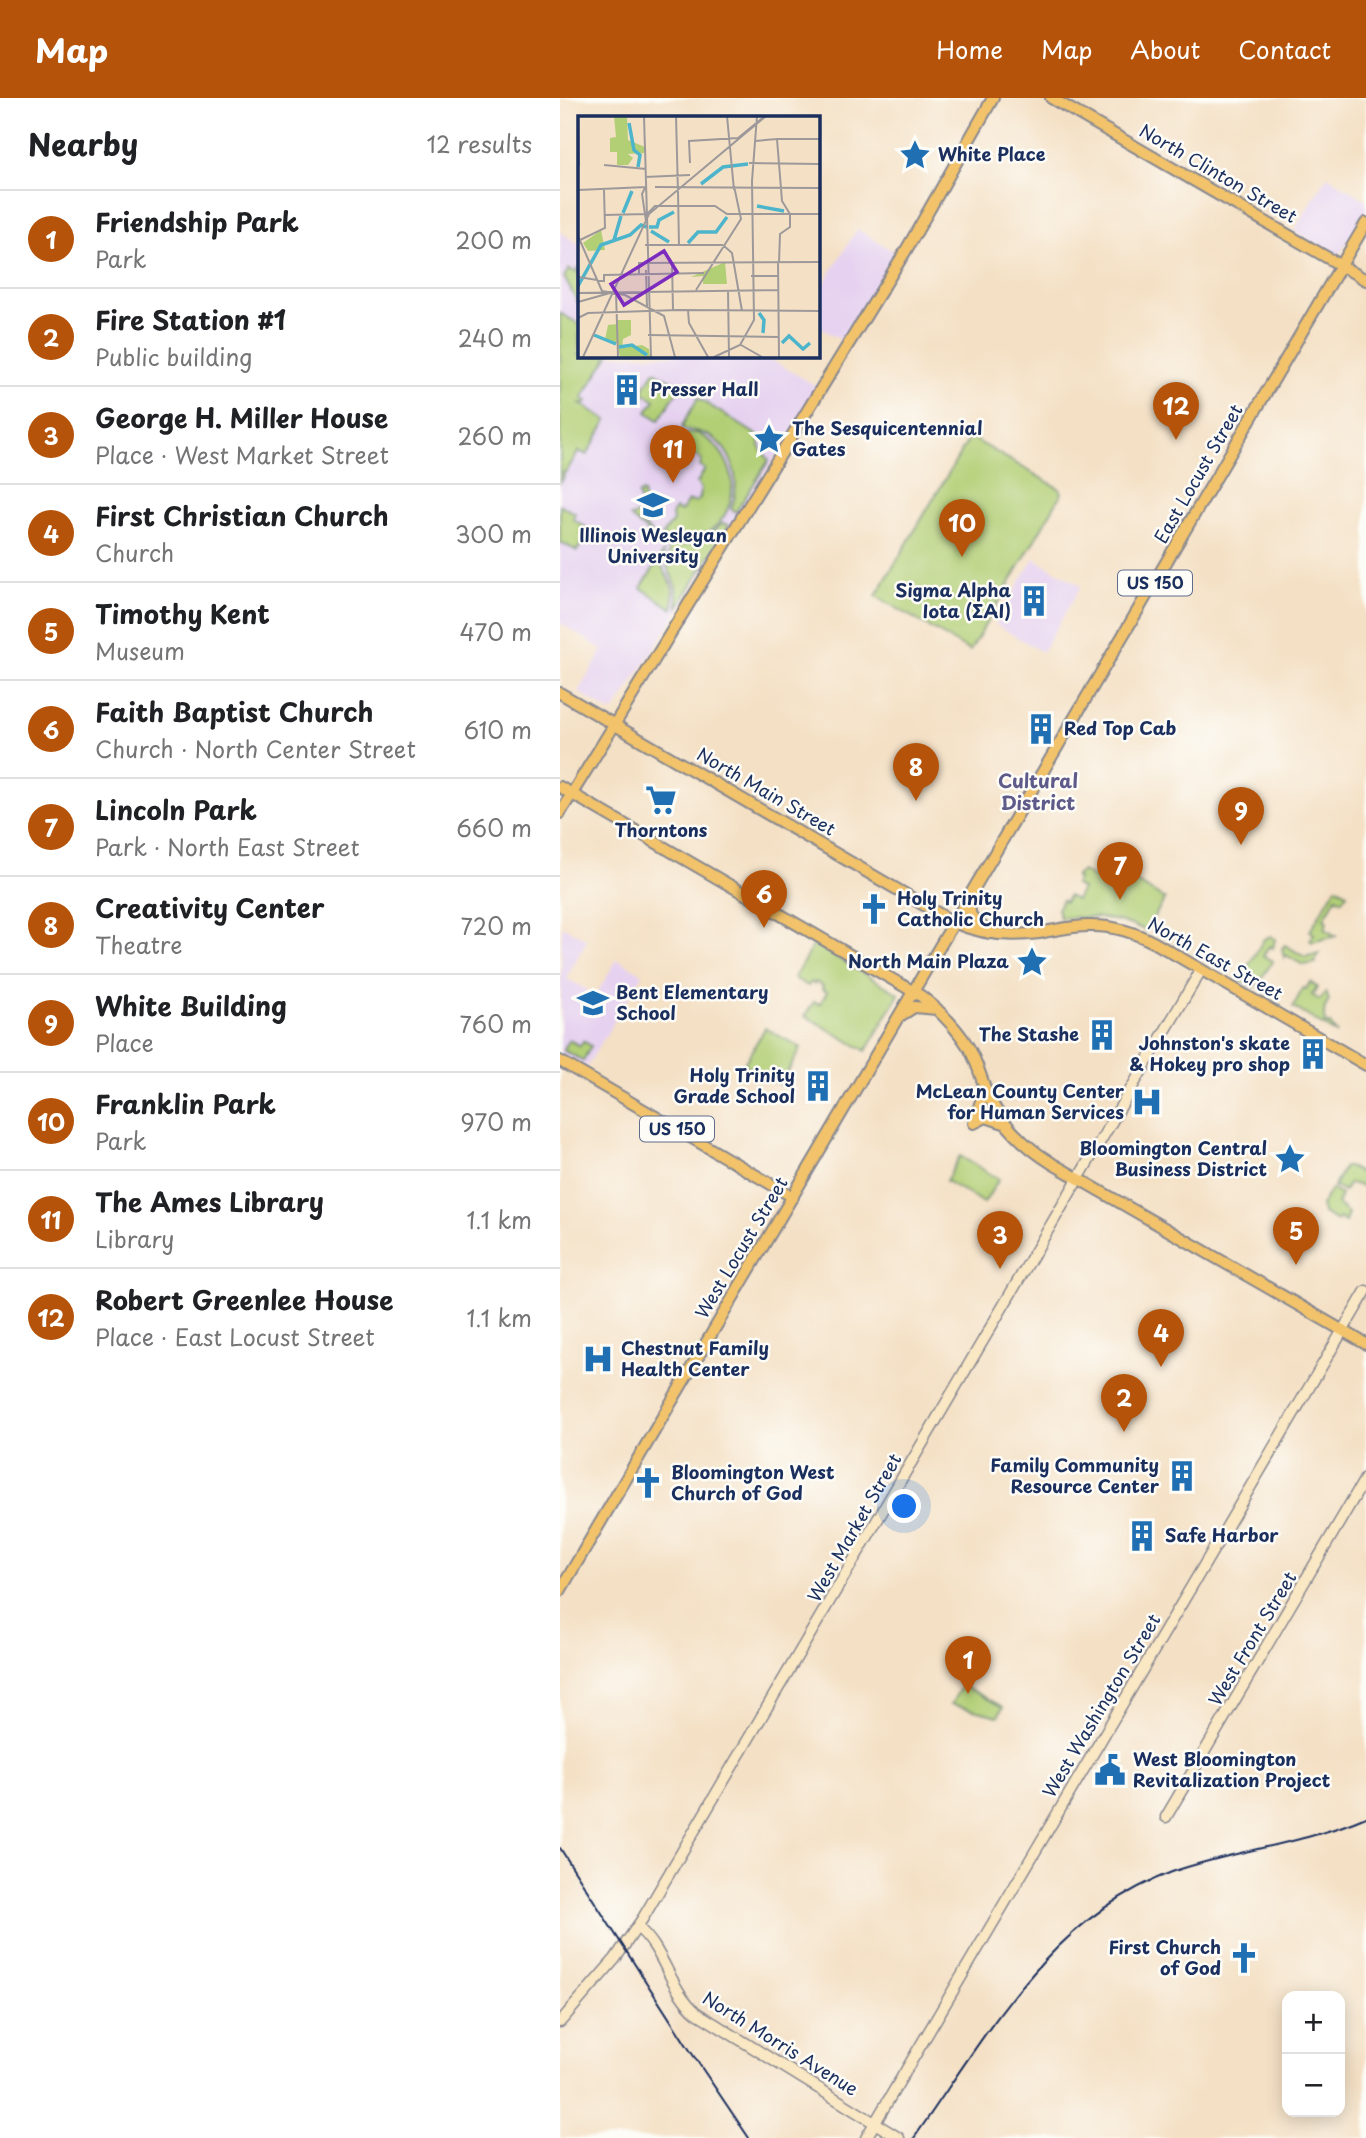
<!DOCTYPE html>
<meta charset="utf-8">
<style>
body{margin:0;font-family:"Playpen Sans",sans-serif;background:#f2f2f2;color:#202124}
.controls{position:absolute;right:21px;bottom:21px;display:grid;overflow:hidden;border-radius:14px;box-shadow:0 4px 18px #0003}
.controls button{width:63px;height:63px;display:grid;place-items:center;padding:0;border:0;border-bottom:2px solid #e0e0e0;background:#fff;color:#202124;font:35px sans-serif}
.you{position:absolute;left:345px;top:1409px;width:24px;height:24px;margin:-18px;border:5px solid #fff;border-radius:50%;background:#1a73e8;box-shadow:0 0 0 10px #1a73e833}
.badge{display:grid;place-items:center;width:46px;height:46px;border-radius:50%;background:#b45309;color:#fff;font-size:23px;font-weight:700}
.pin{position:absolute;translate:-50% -58px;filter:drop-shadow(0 2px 4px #0008)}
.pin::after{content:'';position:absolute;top:37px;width:24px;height:21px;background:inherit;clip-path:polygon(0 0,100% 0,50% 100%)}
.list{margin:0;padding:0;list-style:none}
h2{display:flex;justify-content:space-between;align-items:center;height:91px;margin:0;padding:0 28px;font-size:30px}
h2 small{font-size:23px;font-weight:400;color:#757577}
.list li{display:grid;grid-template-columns:46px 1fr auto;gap:21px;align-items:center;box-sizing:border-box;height:98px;padding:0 28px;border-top:2px solid #e0e0e0}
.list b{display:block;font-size:26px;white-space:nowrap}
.list p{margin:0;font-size:23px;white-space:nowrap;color:#757577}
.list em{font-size:23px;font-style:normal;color:#757577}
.map{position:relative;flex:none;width:806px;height:2040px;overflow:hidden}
header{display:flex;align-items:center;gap:42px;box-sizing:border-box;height:98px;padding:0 35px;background:#b45309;color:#fff}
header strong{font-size:33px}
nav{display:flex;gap:38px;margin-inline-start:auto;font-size:24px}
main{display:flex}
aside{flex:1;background:#fff}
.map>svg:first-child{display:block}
.built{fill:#e6d2f0}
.green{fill:#b2cf76;stroke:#667f6a;stroke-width:2}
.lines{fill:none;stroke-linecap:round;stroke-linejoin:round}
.secondary-casing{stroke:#888891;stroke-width:13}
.primary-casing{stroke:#888891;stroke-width:14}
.secondary{stroke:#fae7c3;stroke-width:10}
.primary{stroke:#f2c36a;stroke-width:10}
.rail{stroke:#1b2f5e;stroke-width:2}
.labels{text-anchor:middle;stroke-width:5;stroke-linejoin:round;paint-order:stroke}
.shield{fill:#fdfcf7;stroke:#5f6c8c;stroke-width:2}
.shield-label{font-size:16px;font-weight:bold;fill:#1b2f5e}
.poi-label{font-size:18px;font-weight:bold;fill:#1b2f5e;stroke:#fdfcf7;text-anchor:start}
.street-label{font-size:18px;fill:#1b2f5e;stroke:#fdfcf7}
.neighbourhood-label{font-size:19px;font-weight:bold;fill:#5e5a89;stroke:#fdfcf7}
.inset-river{fill:none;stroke:#4db5cb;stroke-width:3.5}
.inset-road{fill:none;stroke:#9d999b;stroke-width:2}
.view{fill:#7b2cbf;fill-opacity:0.15;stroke:#7b2cbf;stroke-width:3.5}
.inset-edge{fill:none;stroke:#1b2f5e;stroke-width:3.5}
</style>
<header>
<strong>Map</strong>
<nav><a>Home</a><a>Map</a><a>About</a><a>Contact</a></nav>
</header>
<main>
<aside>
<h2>Nearby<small>12 results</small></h2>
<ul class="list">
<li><span class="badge">1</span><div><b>Friendship Park</b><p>Park</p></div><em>200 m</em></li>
<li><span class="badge">2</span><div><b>Fire Station #1</b><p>Public building</p></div><em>240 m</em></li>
<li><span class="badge">3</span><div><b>George H. Miller House</b><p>Place · West Market Street</p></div><em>260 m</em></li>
<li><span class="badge">4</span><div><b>First Christian Church</b><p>Church</p></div><em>300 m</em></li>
<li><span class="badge">5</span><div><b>Timothy Kent</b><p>Museum</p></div><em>470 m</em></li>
<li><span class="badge">6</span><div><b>Faith Baptist Church</b><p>Church · North Center Street</p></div><em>610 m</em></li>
<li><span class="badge">7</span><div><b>Lincoln Park</b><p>Park · North East Street</p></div><em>660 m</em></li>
<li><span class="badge">8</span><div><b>Creativity Center</b><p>Theatre</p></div><em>720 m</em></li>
<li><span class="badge">9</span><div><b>White Building</b><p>Place</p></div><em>760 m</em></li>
<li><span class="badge">10</span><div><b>Franklin Park</b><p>Park</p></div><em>970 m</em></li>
<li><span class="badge">11</span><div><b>The Ames Library</b><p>Library</p></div><em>1.1 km</em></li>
<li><span class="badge">12</span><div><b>Robert Greenlee House</b><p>Place · East Locust Street</p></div><em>1.1 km</em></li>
</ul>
</aside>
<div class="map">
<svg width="806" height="2040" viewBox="0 0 806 2040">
<rect width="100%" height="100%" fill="#fdfcf7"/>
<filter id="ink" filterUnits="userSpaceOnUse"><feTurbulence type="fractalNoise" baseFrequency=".0143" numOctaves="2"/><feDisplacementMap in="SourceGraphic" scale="14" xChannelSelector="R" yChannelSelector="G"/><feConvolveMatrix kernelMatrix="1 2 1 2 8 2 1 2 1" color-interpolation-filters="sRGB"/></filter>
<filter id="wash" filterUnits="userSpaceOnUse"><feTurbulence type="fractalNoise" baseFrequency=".00686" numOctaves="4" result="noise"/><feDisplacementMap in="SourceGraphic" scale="28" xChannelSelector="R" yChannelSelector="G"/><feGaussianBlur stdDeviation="1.57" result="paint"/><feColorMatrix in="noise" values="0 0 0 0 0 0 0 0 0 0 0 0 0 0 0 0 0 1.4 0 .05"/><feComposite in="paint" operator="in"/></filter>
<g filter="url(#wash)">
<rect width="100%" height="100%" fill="#f4e0c4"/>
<!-- built -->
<path class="built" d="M767,78L806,102V113L780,156L777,158L734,133Z
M297,131L338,156L284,244L257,228V197Z
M0,134L19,146V257H203L260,290L55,612L50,614L18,594L43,552L0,525Z
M474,460L521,488L482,554L435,526Z
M2,828L27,842L6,880L36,897L57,861L83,876L26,970L0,956Z"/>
<!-- green -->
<path class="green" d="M19,170V203L18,205L4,179L9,171L16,174Z
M0,215L19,226V257H49L22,300L27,303L25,306L19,305L47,322L27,357L19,353L6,374L3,375L4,378L0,384Z
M95,273L121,288L99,322L87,314L95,302L84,295V289Z
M138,300L200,339V350L209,362L176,414L171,411C185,375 166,331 124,332L122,328Z
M137,335C184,356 185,424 134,441C123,445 112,442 101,441L105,433L113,424L112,416L115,411L121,414L128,403L136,404L140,400L141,391L137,385L145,371L140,368L142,362L123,350L118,355L108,351L107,347H118L125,336Z
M410,339L500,391L502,395L410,553L316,498Z
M82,394L84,396L83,400L91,408L83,427L91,434L92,438L70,419C82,417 82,406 78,397Z
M0,407L15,415L13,421L30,432L17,453L0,444Z
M162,425L169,427L118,509L116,489L107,468L109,454L106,446C129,450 146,443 162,425Z
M104,453L102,468L113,490V511L81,490Z
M522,773L548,788L557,773L605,801L586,832L559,823L533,819L500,820L497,811L502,802L505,804L508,798L516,802L522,791L515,787L518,781L515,779Z
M776,789L787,795L782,802L776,799L764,821L767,824L765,831L776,838L752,844L750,842L754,836L750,833Z
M711,838L715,841L713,850L709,848L703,858L713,863L695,890L680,882L704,841Z
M254,846L339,896L306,953L245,918L254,904L260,906L267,894L262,891L263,888L256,884L254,886L251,884L248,888L234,880Z
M725,847L745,859L759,855L755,861L756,865L743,867L726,857L724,860L722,850Z
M750,884L757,889L752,897L760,902L766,894L769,903C762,911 764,918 766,927L770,926L777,936L733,909L743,890L746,891Z
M205,930L241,950L220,987L184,966Z
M9,942L20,948L23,943L31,948L23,963L3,952Z
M400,1058L439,1081L424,1105L386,1083Z
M784,1069H789L804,1077L805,1089L789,1085L784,1093L774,1088Z
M771,1091L781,1097L777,1106L788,1115L785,1124L779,1120L777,1123L763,1115L761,1108Z
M402,1587L443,1609L438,1618L391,1606Z"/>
</g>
<g filter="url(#ink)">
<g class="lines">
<defs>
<path id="secondary" d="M606,1719L806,1379
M77,1829C105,1851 109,1892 137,1915L339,2040
M0,1924L55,1861L83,1820L641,872
M306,2040L806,1193"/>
<path id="primary" d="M491,0L806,182
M0,595L393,824C420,836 450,839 479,835C497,832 514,827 533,828C555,828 576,835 595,845L806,967
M0,689L361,898C379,912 397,930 409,950C416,962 420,976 425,990C438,1023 462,1047 493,1066L806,1246
M0,715L345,154L433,0
M407,800L411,818L429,835
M340,918L354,909L377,911
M0,963L233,1099
M414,1025L425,990
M414,1025L426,1019L444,1025
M0,1493L806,125"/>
</defs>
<!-- secondary casing -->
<use href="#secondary" class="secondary-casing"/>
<!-- primary casing -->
<use href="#primary" class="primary-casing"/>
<!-- secondary -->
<use href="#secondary" class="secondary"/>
<!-- primary -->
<use href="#primary" class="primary"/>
<!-- rail -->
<path class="rail" d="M0,1750L131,1954L189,2040
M354,2040C425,1939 490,1819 612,1774C675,1752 744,1746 806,1719"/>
</g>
</g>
<!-- icons -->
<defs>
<symbol id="sight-bare" viewBox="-9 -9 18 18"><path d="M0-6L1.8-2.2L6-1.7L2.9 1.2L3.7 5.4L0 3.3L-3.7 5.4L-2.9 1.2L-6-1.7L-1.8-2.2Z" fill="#1f6fb2" stroke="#fdfcf7" stroke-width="2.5" paint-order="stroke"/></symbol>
<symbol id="building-bare" viewBox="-9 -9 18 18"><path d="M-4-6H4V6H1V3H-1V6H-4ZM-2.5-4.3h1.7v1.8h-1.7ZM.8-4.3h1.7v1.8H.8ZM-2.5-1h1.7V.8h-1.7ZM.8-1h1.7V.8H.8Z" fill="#1f6fb2" stroke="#fdfcf7" stroke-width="2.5" paint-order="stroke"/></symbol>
<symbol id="university-bare" viewBox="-9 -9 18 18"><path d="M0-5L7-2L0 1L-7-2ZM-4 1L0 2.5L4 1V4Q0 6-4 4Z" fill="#1f6fb2" stroke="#fdfcf7" stroke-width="2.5" paint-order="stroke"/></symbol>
<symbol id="supermarket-bare" viewBox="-9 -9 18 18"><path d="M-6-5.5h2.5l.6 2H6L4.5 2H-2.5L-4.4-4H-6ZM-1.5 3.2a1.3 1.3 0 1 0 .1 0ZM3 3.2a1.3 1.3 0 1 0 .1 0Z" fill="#1f6fb2" stroke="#fdfcf7" stroke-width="2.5" paint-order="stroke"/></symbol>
<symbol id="church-bare" viewBox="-9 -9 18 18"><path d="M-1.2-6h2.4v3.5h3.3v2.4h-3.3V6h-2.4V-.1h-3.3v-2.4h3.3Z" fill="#1f6fb2" stroke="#fdfcf7" stroke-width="2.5" paint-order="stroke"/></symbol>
<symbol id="school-bare" viewBox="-9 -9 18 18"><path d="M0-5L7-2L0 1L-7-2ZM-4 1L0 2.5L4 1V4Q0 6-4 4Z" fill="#1f6fb2" stroke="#fdfcf7" stroke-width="2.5" paint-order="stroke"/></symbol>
<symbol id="hospital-bare" viewBox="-9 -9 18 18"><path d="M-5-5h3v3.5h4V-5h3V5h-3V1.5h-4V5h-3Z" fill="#1f6fb2" stroke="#fdfcf7" stroke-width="2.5" paint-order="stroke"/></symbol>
<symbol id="civic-bare" viewBox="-9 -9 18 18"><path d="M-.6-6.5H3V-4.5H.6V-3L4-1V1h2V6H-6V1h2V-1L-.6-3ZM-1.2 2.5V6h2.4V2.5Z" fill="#1f6fb2" stroke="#fdfcf7" stroke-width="2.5" paint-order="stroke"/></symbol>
</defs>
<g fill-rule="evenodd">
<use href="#sight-bare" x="333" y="35" width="44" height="44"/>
<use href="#building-bare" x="45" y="270" width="44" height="44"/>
<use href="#sight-bare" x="187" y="319" width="44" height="44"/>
<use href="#university-bare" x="71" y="385" width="44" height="44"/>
<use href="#building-bare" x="452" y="481" width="44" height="44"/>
<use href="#building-bare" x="459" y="609" width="44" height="44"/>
<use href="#supermarket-bare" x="79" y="680" width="44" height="44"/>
<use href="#church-bare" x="292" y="789" width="44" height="44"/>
<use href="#sight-bare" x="450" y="842" width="44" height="44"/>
<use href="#school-bare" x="11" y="883" width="44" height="44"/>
<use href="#building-bare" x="520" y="915" width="44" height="44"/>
<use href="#building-bare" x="731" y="934" width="44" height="44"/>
<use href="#building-bare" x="236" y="966" width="44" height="44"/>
<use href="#hospital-bare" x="565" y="982" width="44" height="44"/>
<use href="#sight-bare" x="708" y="1039" width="44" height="44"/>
<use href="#hospital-bare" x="16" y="1239" width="44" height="44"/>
<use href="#building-bare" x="600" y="1356" width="44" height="44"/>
<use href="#church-bare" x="66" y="1363" width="44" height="44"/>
<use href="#building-bare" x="560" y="1416" width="44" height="44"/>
<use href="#civic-bare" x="528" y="1650" width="44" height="44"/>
<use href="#church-bare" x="662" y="1838" width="44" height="44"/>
</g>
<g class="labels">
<!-- shield labels -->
<g class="shield">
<rect x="558" y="472.5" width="74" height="25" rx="5"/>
<rect x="80" y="1018.5" width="74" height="25" rx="5"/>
</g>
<g class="shield-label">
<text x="595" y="491">US 150</text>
<text x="117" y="1037">US 150</text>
</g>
<!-- poi labels -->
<g class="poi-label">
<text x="378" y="63">White Place</text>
<text x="90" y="298">Presser Hall</text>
<text x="232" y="337">The Sesquicentennial<tspan x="232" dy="21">Gates</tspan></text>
<text x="93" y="444" text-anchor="middle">Illinois Wesleyan<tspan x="93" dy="21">University</tspan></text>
<text x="451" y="499" text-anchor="end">Sigma Alpha<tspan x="451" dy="21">Iota (ΣΑΙ)</tspan></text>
<text x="504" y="637">Red Top Cab</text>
<text x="101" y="739" text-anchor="middle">Thorntons</text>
<text x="337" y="807">Holy Trinity<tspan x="337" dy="21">Catholic Church</tspan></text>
<text x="449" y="870" text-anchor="end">North Main Plaza</text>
<text x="56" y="901">Bent Elementary<tspan x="56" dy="21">School</tspan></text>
<text x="519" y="943" text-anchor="end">The Stashe</text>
<text x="730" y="952" text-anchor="end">Johnston's skate<tspan x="730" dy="21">&amp; Hokey pro shop</tspan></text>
<text x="235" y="984" text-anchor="end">Holy Trinity<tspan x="235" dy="21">Grade School</tspan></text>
<text x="564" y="1000" text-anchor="end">McLean County Center<tspan x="564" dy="21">for Human Services</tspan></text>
<text x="707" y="1057" text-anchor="end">Bloomington Central<tspan x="707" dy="21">Business District</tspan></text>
<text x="61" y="1257">Chestnut Family<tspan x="61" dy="21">Health Center</tspan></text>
<text x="599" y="1374" text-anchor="end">Family Community<tspan x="599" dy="21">Resource Center</tspan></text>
<text x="111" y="1381">Bloomington West<tspan x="111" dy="21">Church of God</tspan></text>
<text x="605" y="1444">Safe Harbor</text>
<text x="573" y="1668">West Bloomington<tspan x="573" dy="21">Revitalization Project</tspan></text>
<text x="661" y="1856" text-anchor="end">First Church<tspan x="661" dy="21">of God</tspan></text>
</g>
<!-- street labels -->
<g class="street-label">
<text transform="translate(658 76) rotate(30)" y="6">North Clinton Street</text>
<text transform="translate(639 376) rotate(-60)" y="6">East Locust Street</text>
<text transform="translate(206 694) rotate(30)" y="6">North Main Street</text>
<text transform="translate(655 861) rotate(29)" y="6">North East Street</text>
<text transform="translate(182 1150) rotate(-59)" y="6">West Locust Street</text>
<text transform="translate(295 1430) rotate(-60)" y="6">West Market Street</text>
<text transform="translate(693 1541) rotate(-59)" y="6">West Front Street</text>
<text transform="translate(542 1608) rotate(-59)" y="6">West Washington Street</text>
<text transform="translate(220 1946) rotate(32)" y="6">North Morris Avenue</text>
</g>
<!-- neighbourhood labels -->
<g class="neighbourhood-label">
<text x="478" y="690">Cultural<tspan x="478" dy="22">District</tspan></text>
</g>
</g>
<!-- overview -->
<g transform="translate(18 18)">
<rect width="242" height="242" fill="#f4e0c4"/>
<path d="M36,0H49L50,24L67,31V37L50,38L55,42L50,49H39V36H32V22L38,21ZM23,114L27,134L10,135L5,127ZM147,146L149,168H125V160L113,161ZM39,204H53V219L45,223L44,232L64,229L71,233L72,241H42L39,227L27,224L30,209L39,208Z" fill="#b2cf76"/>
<path class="inset-river" d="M51,7L56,34L62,39L60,51M123,68L145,51L170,48M179,90L206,95M45,97L54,75M71,111H79L81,104L96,96M73,115L91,126M36,124L43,100M110,127L120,116H138L149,101M0,170L23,129L52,119L63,109L69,111M181,197L186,204L185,217M16,219L38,228M204,227L211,220L225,233L232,227M41,231L54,229L69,239"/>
<path class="inset-road" d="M66,0L67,34M69,0H114M98,0L100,77M149,0L156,74M0,7L1,50M198,23H242M199,23L204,85L212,98V111L202,118L201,147M177,25L199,23M67,31L73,241M112,47L111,25L160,22L187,0M171,47L242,48M26,49L68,53M67,61L112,59M77,71L242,72M67,72L64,78L68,105M0,74L68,71M100,76L101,130M69,98L77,90H137L149,98H180M177,98H242M27,99L67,98M0,120L24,175L47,179L86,200L97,241M0,125L27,112L26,74M67,129H145M145,129L154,137L164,195M94,146L95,194M200,146L201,241M68,154L69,191M61,159V147L242,146M173,160H201M0,161L26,165V159L126,157M118,174L163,103L156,70M150,174L151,241M38,176L40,241M0,177L201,174M0,186L32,177M110,194L111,207L130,241M0,202L10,197L100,194L242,195M70,219L201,221M163,229L184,241M5,241L71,98L188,0M136,241L162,229L176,204L174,65L179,0"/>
<path class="view" d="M86,135L99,156L46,189L33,168Z"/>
<rect width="242" height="242" class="inset-edge"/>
</g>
</svg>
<div class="controls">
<button>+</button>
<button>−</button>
</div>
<div class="you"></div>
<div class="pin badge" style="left:408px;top:1596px">1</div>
<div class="pin badge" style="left:564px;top:1334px">2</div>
<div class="pin badge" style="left:440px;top:1171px">3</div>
<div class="pin badge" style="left:601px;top:1269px">4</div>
<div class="pin badge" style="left:736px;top:1167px">5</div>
<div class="pin badge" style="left:204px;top:830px">6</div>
<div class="pin badge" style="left:560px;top:802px">7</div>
<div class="pin badge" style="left:356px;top:703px">8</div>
<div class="pin badge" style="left:681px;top:747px">9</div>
<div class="pin badge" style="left:402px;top:459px">10</div>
<div class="pin badge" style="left:113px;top:385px">11</div>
<div class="pin badge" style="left:616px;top:342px">12</div>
</div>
</main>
